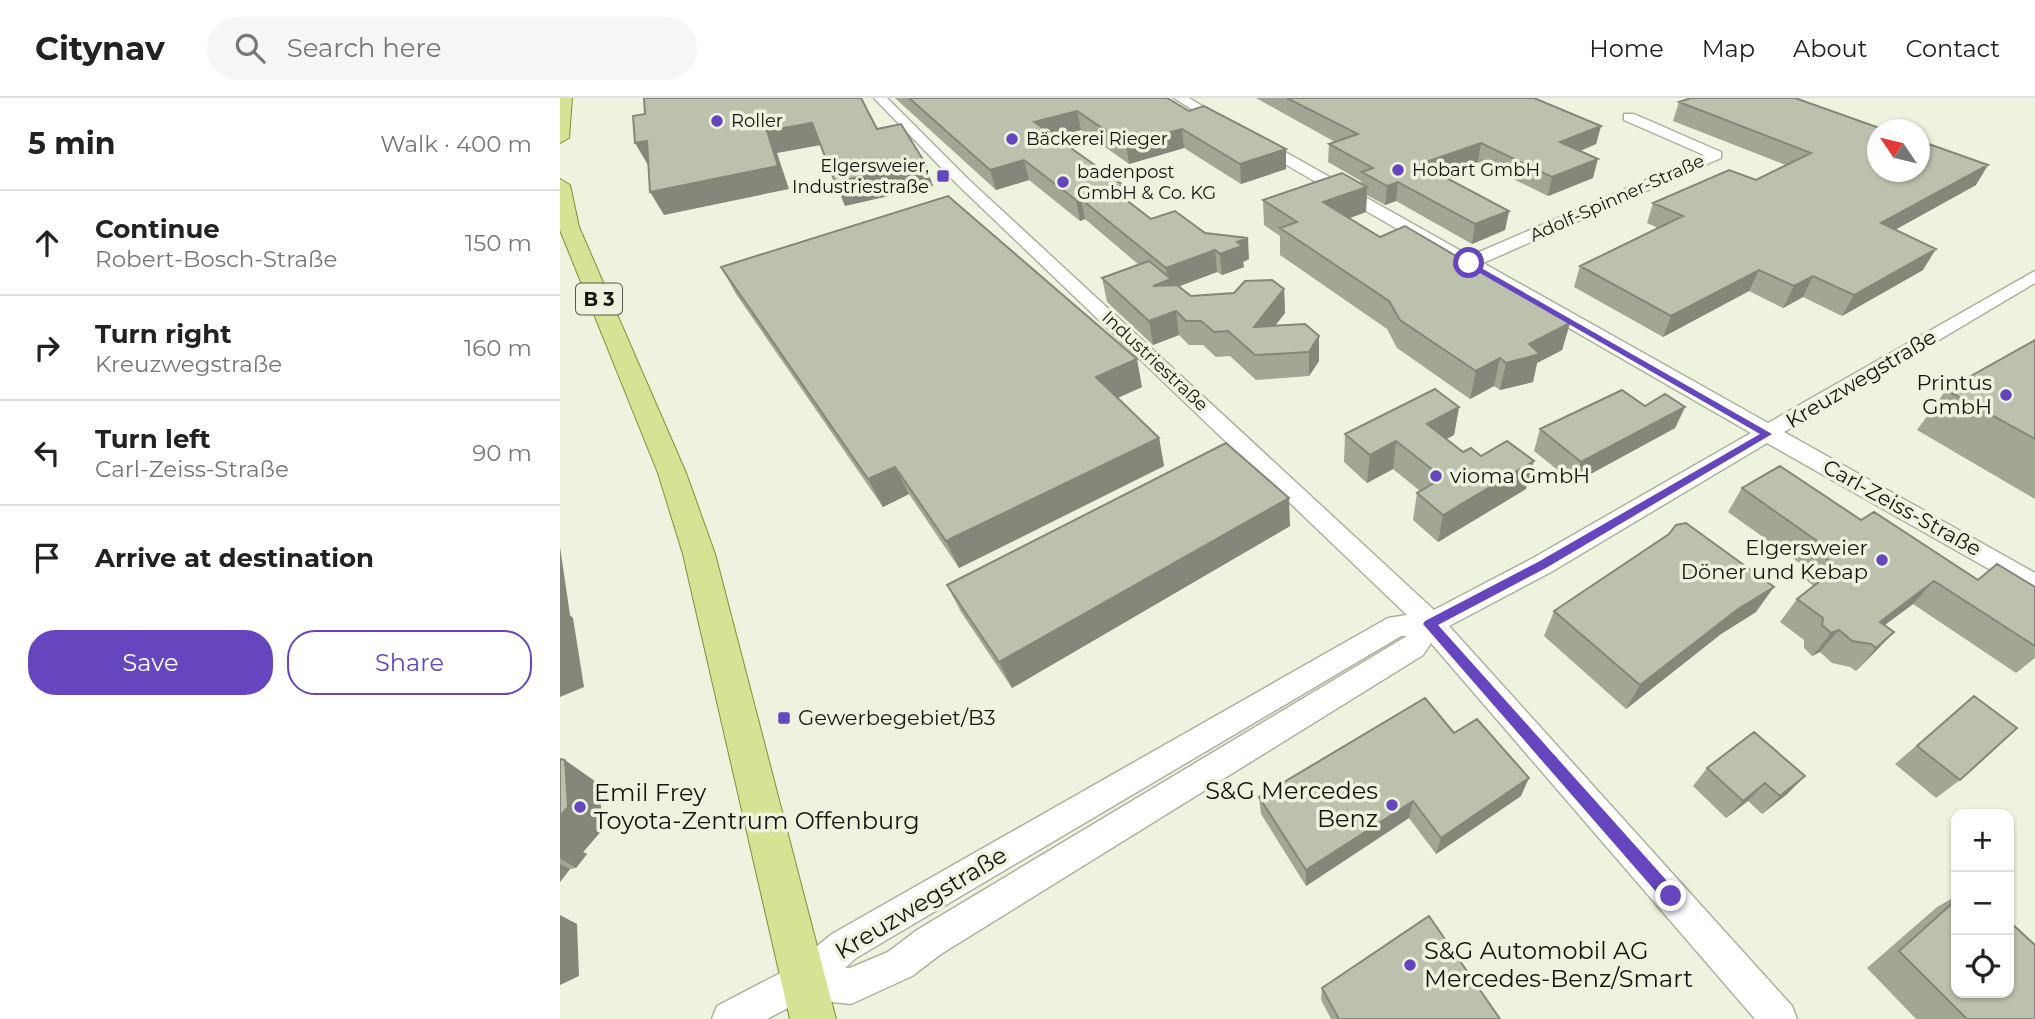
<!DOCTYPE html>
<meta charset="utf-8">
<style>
body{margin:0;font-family:Montserrat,sans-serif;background:#f6f6f6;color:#222}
.controls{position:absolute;right:21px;bottom:21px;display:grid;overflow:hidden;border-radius:14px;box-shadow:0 2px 5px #0004}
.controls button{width:63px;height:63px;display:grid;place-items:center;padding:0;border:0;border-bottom:2px solid #e0e0e0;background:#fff;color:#222;font:35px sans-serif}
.compass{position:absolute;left:1307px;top:21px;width:63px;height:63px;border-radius:50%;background:#fff;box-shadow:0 2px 5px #0004;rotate:305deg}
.stop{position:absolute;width:21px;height:21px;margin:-16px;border:5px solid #6546bf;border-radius:50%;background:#fff}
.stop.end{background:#6546bf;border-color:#fff;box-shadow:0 2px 7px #0008}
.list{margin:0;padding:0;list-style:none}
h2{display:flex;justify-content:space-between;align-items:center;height:91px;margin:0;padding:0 28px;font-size:30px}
h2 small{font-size:23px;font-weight:400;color:#767676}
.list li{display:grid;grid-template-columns:46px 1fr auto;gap:21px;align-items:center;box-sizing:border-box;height:105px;padding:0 28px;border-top:2px solid #e0e0e0}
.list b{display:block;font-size:26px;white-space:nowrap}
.list p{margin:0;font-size:23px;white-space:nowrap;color:#767676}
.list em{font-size:23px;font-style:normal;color:#767676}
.actions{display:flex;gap:14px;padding:21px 28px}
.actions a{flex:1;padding:16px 0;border:2px solid #6546bf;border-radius:28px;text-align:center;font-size:24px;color:#6546bf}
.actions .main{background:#6546bf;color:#fff}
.icon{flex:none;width:38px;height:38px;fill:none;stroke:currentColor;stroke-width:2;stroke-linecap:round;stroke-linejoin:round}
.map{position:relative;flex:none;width:1475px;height:921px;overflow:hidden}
header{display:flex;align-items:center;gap:42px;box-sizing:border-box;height:98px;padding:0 35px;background:#fff;border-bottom:2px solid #e0e0e0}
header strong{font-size:33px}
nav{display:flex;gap:38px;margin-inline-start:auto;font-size:24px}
.search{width:490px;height:63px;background:#f6f6f6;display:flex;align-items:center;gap:18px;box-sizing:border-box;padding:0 24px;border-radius:38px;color:#767676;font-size:26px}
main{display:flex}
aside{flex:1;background:#fff}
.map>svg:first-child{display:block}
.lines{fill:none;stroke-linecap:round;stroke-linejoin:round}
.minor-casing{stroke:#acb29e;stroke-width:3}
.major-casing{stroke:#7f9037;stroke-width:2}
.minor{fill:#fff;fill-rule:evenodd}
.major{fill:#d4e394;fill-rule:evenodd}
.wall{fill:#a2a695}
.shaded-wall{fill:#848779}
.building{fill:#bcc1ad;stroke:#848779;stroke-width:2}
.route{fill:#6546bf}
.poi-dot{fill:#6546bf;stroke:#eef3df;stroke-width:2.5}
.labels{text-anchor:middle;stroke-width:7;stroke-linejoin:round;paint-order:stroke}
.far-poi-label{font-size:18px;fill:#151710;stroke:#eef3df;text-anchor:start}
.far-street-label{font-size:18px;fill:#151710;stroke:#eef3df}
.shield{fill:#eef3df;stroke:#56594e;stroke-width:2}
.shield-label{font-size:19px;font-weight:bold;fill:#151710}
.street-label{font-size:21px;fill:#151710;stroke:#eef3df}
.poi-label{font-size:21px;fill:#151710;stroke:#eef3df;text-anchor:end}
.near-poi-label{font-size:24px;fill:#151710;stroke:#eef3df;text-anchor:start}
.near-street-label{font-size:24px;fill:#151710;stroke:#eef3df}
</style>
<header>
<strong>Citynav</strong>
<div class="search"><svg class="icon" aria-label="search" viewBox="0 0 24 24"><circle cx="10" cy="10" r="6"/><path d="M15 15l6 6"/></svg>Search here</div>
<nav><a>Home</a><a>Map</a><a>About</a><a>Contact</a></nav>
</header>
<main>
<aside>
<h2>5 min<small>Walk · 400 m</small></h2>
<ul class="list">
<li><svg class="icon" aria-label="ahead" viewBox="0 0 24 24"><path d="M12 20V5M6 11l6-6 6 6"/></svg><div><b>Continue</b><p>Robert-Bosch-Straße</p></div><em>150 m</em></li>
<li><svg class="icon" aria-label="right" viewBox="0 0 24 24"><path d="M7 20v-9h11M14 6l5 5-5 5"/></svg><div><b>Turn right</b><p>Kreuzwegstraße</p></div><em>160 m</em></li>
<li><svg class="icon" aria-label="left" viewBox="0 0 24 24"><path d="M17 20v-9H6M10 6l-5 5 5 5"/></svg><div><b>Turn left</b><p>Carl-Zeiss-Straße</p></div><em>90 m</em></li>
<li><svg class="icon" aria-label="arrive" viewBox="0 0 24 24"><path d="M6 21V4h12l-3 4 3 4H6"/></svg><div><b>Arrive at destination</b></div></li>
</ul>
<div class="actions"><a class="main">Save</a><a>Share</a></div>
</aside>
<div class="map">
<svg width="1475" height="921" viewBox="0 0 1475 921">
<rect width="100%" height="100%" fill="#eef3df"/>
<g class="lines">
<defs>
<path id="minor" d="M314,0H327L408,81L874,512L973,460L1191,335L692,47V41H702L910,158L1144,57L1064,22V16H1074L1161,54V60L923,165L1208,325L1475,173V185L1224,334L1475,475V497L1207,345L991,474L889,528L1232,908L1237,921H1195L871,545L863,557L381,856L352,878L291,906L245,901L207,921H152L157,908L230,870L272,836L828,520L847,517L398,87ZM841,538H847L357,832L328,854L290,870H285L296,860Z
M614,0H629L672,26L670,29H660Z"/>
<path id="major" d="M0,0H12L9,40L0,45Z
M0,81L10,87L19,129L126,375L155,456L276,921H230L123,456L98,375L0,132Z"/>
</defs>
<!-- minor casing -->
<use href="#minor" class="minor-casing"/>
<!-- major casing -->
<use href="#major" class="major-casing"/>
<!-- minor -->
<use href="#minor" class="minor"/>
<!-- major -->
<use href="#major" class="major"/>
</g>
<!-- wall -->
<path class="wall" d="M335,0H607L726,71L681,86L624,50L569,66L521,32L495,39L566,101L591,121L645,135L689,161L683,164L684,169L662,177L657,174L619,188L631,198L724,191L725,215L715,228L759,238V263L749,278L696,282L670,258L656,259L643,247H629L619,237L593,247L547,204L542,180L579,167L525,121L520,123L469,82L436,92Z
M696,0H974L1041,28L1036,46L1020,53L1033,80L988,98L918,64L881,77L949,113L945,132L912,146L836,103L825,107L807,97L806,114L789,120L820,139L1010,225L1002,252L977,265L973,284L940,292L934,288L910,301L837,250L827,231L720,157V138L704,127L703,102L801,86V83L768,64L769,46L775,44Z
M1119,4L1416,87L1335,132L1363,172L1282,218L1243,199L1223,210L1189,193L1103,239L1014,189L1020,168L1098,130L1087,125L1093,105L1196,82L1226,67L1113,23Z
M161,169L582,289L557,300L599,340L604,368L399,470L349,396L323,409L176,196Z
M1475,242V401L1357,332L1386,292Z
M1085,308L1125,309L1115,330L1014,385L974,353L980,331Z
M899,309L894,337L886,341L903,354L966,391L878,444L853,422L857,395L860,393L833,371L807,385L784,364L785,336Z
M1182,390L1301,422L1418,482L1475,489V560L1456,575L1353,506L1325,527L1334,534L1296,573L1290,569L1272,565L1260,554L1252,558L1244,550V542L1220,524L1237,501L1254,488L1239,477L1245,469L1168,414Z
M730,428L452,590L401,514L387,487Z
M994,513L1196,514L1161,536L1066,611L984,538Z
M1414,598L1400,682L1376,700L1335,666Z
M894,635L961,698L876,756L849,720L746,788L701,716L699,699Z
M0,661L39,686L43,731L23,754L27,756L16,770L10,771L0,784Z
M1147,670L1245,678L1227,696L1202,716L1188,703L1166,720L1133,688Z
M1396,798V895L1475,921H1356L1307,870L1377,809Z
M762,890L940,921H771L761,902Z"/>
<!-- shaded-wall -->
<path class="shaded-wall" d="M517,13L521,32L479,44L474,24Z
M252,25L261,47L217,55L229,91L104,117L90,94L207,33Z
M1041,28L1036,46L996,63L1000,44Z
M622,31L624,50L569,66L566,46Z
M87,43L88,67L75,45Z
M921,45L918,64L858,85L860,66Z
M726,51V71L681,86L680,66Z
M1038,61L1033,80L988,98L992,79Z
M464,62L469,82L436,92L430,72Z
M365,65L373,88L285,108L275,84Z
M1428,67L1416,87L1309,146L1321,125Z
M838,84L836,103L825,107L827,88Z
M563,87L567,107L552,91Z
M807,89L806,114L763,130V104Z
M521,101L525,121L520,123L516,102Z
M949,113L945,132L912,146L915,126Z
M688,140L689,161L683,164L684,169L662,177L660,156L677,144Z
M1376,151L1363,172L1282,218L1294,197Z
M655,152L657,174L612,191L593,188L608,182L606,170Z
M1199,172L1189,193L1103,239L1111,218Z
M1253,178L1243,199L1223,210L1234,188Z
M724,191L725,215L695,253L694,229Z
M616,213L619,237L593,247L589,223Z
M1010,225L1002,252L977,265L973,284L940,292L946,265L969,246Z
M759,238V263L749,278V254Z
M940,260L934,288L910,301L916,273Z
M577,261L582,289L542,307L536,279Z
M899,309L894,337L862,354L867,326Z
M1125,309L1115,330L1014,385L1021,364Z
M599,340L604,368L399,470L386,443Z
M836,343L833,371L807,385L810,357Z
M974,363L966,391L878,444L883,417Z
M335,369L349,396L323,409L308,381Z
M729,400L730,428L452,590L439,564Z
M0,449L10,517L13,520L24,589L0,599Z
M1374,483L1353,506L1299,546L1320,524Z
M1214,489L1196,514L1161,536L1066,611L1080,587L1178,511Z
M1279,532L1260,554L1252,558L1271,535Z
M1334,534L1313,556L1296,573L1316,550Z
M5,662L39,686L43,731L23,754L27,756L16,770L0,760V718Z
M1245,678L1227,696L1202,716L1220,698Z
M969,680L961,698L876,756L881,740Z
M1205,685L1188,703L1166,720L1183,703Z
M853,703L849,720L746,788V772Z
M0,766L10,771L0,784Z
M0,817L17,826L19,878L0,887Z"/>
<!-- building -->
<path class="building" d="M84,0H301L317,31L341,26L365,65L275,84L252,25L207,33L218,68L90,94L87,43L75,45L73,18L85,16Z
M349,0H607L629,13L644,8L726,51L680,66L622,31L566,46L517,13L474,24L563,87L552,91L591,121L615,113L645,135L688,140L677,144L682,148L660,156L655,152L606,170L521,101L516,102L464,62L430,72Z
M727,0H974L1041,28L1000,44L1038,61L992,79L921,45L860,66L949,113L915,126L838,84L827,88L802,74L813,70L769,46L798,36Z
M1131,0H1235L1325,32H1318V74H1360V43L1428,67L1321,125L1376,151L1294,197L1253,178L1234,188L1199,172L1111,218L1020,168L1123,118L1093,105L1169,72L1196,82L1251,55L1119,4Z
M782,75L807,89L763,104L820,139L845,128L1010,225L969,246L980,256L946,265L940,260L916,273L840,222L829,203L720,130L737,124L703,102Z
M388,98L577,261L536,279L599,340L386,443L335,369L308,381L161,169Z
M589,163L611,181L593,188L617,187L631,198L674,195L685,183L712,182L724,191L694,229L745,226L759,238L749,254L695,257L668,233L654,234L641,223H626L616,213L589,223L542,180Z
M1475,242V341L1386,292Z
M875,291L899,309L867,326L903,354L911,350L921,358L947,343L974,363L883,417L857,395L883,380L836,343L810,357L785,336Z
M1062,292L1085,308L1105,296L1125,309L1021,364L980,331Z
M666,345L729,400L439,564L387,487Z
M1220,368L1301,422L1314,414L1418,482L1437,466L1475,489V548L1374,483L1320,524L1334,534L1316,550L1311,546L1292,543L1279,532L1271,535L1262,527L1263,520L1237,501L1278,469L1256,453L1264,448L1182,390Z
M1126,425L1214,489L1178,511L1080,587L994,513L1109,436L1116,427Z
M1414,598L1457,630L1400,682L1357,648Z
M865,600L894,635L917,621L969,680L881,740L853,703L746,772L699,699Z
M1194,634L1245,678L1220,698L1205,685L1183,703L1147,670Z
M0,661L5,662L8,709L0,718Z
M1396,802V895H1449V823L1475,847V921H1407L1339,853Z
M869,818L940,921H779L762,890Z"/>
<!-- route -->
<path class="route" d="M909,163L1212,336L986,470L878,527L1116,793L1118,798L1116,804L1111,806L1105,804L863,526L865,523L978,464L1200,336L906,167Z"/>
<!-- markers -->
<g class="poi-dot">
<circle cx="157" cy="23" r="7"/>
<circle cx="452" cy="41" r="7"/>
<circle cx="838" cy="72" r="7"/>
<rect x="376" y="71" width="14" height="14" rx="3.5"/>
<circle cx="503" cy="84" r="7"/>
<circle cx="1446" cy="297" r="7"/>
<circle cx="876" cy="378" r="7"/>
<circle cx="1322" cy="462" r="7"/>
<rect x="217" y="613" width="14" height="14" rx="3.5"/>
<circle cx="832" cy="707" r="7"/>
<circle cx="20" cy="709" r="7"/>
<circle cx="850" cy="867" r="7"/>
</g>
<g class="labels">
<!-- far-poi labels -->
<g class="far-poi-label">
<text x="171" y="29">Roller</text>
<text x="466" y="47">Bäckerei Rieger</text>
<text x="369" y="74" text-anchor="end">Elgersweier,<tspan x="369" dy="21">Industriestraße</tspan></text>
<text x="852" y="78">Hobart GmbH</text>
<text x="517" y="80">badenpost<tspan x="517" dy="21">GmbH &amp; Co. KG</tspan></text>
</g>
<!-- far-street labels -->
<g class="far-street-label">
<text transform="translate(1057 100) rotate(-24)" y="6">Adolf-Spinner-Straße</text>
<text transform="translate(595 263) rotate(43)" y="6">Industriestraße</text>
</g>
<!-- shield labels -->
<rect class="shield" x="16" y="185.5" width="46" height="31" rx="5"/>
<g class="shield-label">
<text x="39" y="208">B 3</text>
</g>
<!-- street labels -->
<g class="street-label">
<text transform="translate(1301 281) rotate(-31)" y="7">Kreuzwegstraße</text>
<text transform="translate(1342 410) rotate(29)" y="7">Carl-Zeiss-Straße</text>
</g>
<!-- poi labels -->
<g class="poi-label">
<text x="1432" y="292">Printus<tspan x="1432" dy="24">GmbH</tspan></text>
<text x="890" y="385" text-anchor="start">vioma GmbH</text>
<text x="1308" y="457">Elgersweier<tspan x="1308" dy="24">Döner und Kebap</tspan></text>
<text x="238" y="627" text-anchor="start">Gewerbegebiet/B3</text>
</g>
<!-- near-poi labels -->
<g class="near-poi-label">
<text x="818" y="701" text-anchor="end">S&amp;G Mercedes<tspan x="818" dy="28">Benz</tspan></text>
<text x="34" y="703">Emil Frey<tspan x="34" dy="28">Toyota-Zentrum Offenburg</tspan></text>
<text x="864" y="861">S&amp;G Automobil AG<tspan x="864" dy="28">Mercedes-Benz/Smart</tspan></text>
</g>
<!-- near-street labels -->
<g class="near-street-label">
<text transform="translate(361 805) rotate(-31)" y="8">Kreuzwegstraße</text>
</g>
</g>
</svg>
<div class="controls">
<button>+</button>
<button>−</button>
<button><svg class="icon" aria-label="locate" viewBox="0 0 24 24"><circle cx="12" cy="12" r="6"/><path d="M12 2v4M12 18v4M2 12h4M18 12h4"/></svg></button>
</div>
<svg class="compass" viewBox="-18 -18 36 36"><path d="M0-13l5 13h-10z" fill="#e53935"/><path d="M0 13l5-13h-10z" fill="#767676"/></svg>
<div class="stop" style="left:909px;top:165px"></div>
<div class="stop end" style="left:1111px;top:798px"></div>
</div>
</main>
